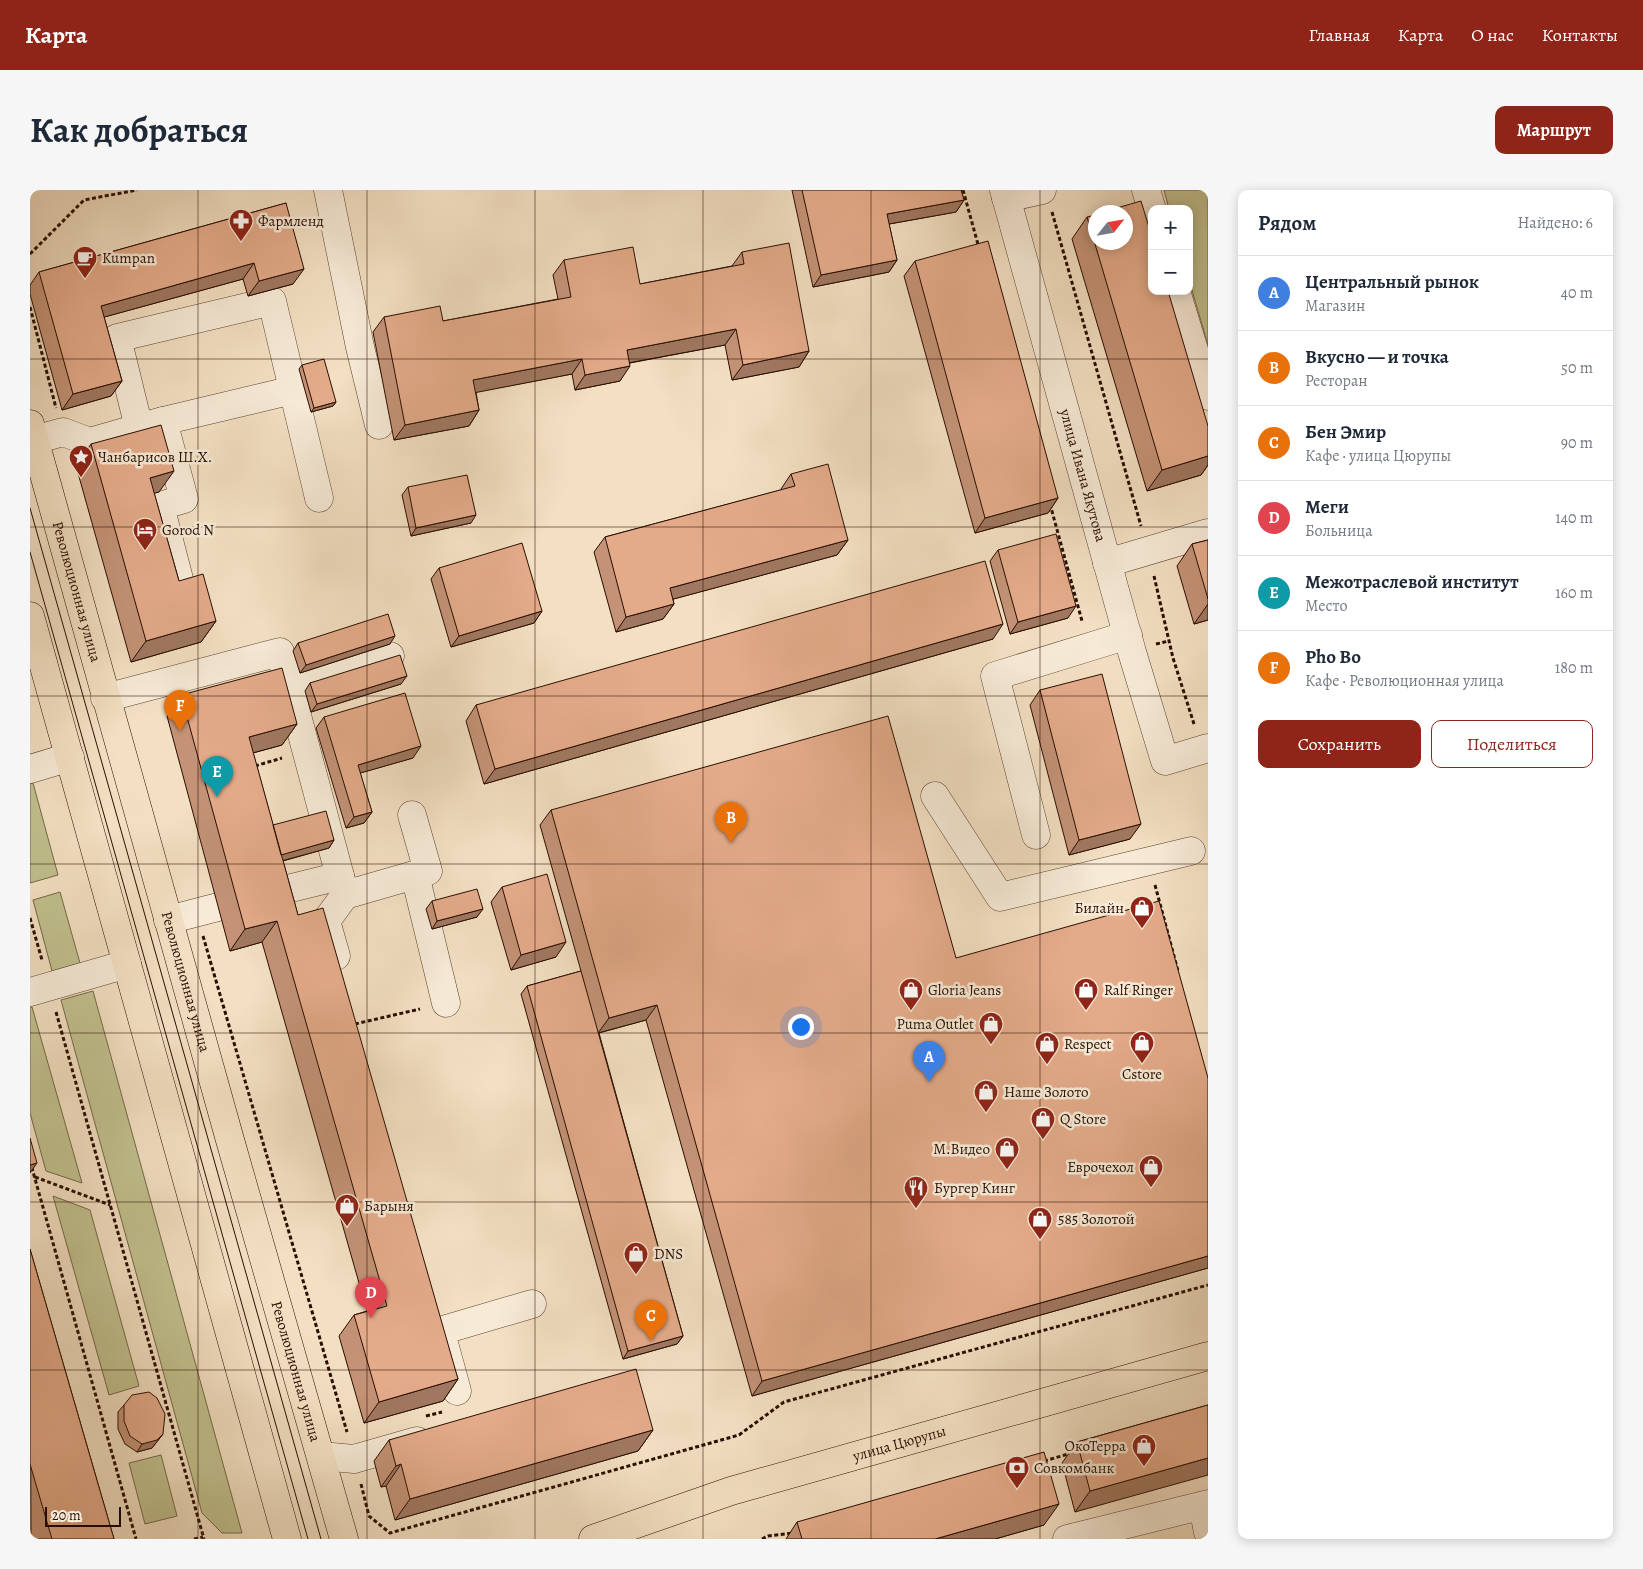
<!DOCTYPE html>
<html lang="ru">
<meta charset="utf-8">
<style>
body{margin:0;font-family:Alegreya,serif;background:#f6f6f7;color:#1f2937}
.controls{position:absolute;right:15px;top:15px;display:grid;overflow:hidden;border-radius:10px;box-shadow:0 2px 12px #0003}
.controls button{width:45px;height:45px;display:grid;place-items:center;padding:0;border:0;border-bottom:1px solid #e0e1e3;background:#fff;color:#1f2937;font:25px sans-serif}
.compass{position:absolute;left:1058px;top:15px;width:45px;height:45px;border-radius:50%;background:#fff;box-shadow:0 2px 12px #0003;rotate:59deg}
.scale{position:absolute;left:15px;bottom:12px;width:76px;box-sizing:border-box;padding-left:5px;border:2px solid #290d00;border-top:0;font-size:14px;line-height:18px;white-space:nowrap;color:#290d00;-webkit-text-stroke:4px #f7ebd8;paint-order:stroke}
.you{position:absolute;left:770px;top:836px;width:18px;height:18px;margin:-12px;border:4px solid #fff;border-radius:50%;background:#1a73e8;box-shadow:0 0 0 8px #1a73e833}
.badge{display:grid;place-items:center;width:32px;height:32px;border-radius:50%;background:#8f2418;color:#fff;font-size:16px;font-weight:700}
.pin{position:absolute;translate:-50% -41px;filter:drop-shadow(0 1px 2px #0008)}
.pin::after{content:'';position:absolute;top:26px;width:18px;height:15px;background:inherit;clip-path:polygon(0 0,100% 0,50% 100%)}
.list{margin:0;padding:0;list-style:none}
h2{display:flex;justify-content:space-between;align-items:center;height:65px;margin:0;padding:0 20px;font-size:21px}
h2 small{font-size:16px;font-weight:400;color:#747a83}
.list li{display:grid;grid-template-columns:32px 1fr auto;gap:15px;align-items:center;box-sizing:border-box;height:75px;padding:0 20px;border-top:1px solid #e0e1e3}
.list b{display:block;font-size:19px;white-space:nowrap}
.list p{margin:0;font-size:16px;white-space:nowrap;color:#747a83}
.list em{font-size:16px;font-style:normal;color:#747a83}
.actions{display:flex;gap:10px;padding:15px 20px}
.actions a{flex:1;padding:11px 0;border:1px solid #8f2418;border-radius:10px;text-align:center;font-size:18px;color:#8f2418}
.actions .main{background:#8f2418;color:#fff}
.map{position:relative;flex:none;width:1178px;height:1349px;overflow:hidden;border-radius:10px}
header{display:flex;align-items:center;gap:30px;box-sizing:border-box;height:70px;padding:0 25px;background:#8f2418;color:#fff}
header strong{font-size:24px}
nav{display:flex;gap:28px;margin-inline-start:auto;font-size:18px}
.intro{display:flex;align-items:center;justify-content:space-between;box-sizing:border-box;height:120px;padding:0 30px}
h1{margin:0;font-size:35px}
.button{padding:12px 22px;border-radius:10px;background:#8f2418;color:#fff;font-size:18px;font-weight:700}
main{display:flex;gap:30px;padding:0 30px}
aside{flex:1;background:#fff;border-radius:10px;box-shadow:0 2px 12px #0003}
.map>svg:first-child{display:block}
.green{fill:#c1c18f;stroke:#756748}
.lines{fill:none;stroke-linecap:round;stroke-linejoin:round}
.minor-casing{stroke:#5c4231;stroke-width:29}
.major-casing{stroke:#290d00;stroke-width:29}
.path{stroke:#290d00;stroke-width:3;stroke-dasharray:4 2.5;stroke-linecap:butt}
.minor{stroke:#f7ebd8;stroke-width:28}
.major{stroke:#f3e0c3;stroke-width:28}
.tram{stroke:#290d00;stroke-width:1}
.wall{fill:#c49377;stroke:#290d00}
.shaded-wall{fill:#a07861;stroke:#290d00}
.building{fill:#e4ab8a;stroke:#290d00}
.grid{fill:none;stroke:#290d00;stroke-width:1;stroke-opacity:0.55}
.labels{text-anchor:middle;stroke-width:5;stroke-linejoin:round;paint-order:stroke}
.poi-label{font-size:15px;fill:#290d00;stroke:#f7ebd8;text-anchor:start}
.street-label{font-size:15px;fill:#290d00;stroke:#f7ebd8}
</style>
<header>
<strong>Карта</strong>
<nav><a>Главная</a><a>Карта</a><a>О нас</a><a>Контакты</a></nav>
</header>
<div class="intro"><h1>Как добраться</h1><a class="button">Маршрут</a></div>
<main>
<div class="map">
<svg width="1178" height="1349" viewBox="0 0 1178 1349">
<rect width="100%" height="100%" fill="#f3e0c3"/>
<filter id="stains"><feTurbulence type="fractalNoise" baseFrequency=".004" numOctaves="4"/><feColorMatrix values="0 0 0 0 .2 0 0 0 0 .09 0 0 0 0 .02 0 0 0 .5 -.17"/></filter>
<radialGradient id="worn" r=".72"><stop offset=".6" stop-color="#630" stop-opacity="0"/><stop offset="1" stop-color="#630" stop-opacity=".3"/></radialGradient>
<!-- green -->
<path class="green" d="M1134,0H1178V155L1159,90V19H1139Z
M0,593H3L28,685L0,693Z
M30,702L50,773L22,781L3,710Z
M63,801L212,1343H192L172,1323L31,810Z
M2,817L52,993L16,981L0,923V818Z
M23,1006L60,1020L109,1196L79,1205Z
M131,1265L147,1326L115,1334L99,1273Z"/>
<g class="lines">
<defs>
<g id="minor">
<path d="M298,0L330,157L349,235"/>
<path id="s1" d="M974,0L1102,462L1135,571L1178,558"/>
<path d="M1116,0L1122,20"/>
<path d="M976,8L1012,0"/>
<path d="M1146,101L1178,206"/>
<path d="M133,231L263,200"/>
<path d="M109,238L87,148L242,111L289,308"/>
<path d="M4,250L33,242L60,252L133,231L154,309L130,316L150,393"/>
<path d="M1077,373L1178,343"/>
<path d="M259,496L360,466"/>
<path d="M75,508L250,462L315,705L296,731L306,766"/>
<path d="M0,579L40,567"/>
<path d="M905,606L970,707L1161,661"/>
<path d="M1006,645L965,486L1098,445"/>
<path d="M385,685L416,813"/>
<path d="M241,703L310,686"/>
<path d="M315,705L398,681L382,625"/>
<path d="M138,730L188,717"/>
<path d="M0,802L97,774"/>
<path d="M410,1141L502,1114"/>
<path d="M415,1157L427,1201"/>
<path d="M291,1266L324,1269L387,1251"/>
<path d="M1173,1316L1178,1342"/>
<path d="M1037,1349L1178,1314"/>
</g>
<g id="major">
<path id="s2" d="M0,234L200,950L314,1349"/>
<path d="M0,426L257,1349"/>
<path id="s3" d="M563,1349L701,1301L1178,1166"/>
</g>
</defs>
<!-- minor casing -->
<use href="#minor" class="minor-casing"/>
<!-- major casing -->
<use href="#major" class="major-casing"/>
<!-- path -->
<path class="path" d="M933,0L949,58
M1022,22L1111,336
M0,64L54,10L107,0
M0,117L26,218
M1020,314L1052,431
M1124,386L1143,468L1164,534
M1126,454L1139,451
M225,576L252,568
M1125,695L1148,781
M0,728L12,770
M173,746L317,1242
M26,822L174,1349
M325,834L390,819
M0,971L106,1349
M5,987L80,1015
M396,1226L412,1222
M1014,1271L1042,1263
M331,1294L339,1326L360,1343L709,1245L754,1212L1178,1095
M164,1349L173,1347
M732,1349L738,1346L763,1343"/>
<!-- minor -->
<use href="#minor" class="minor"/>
<!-- major -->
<use href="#major" class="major"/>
<!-- tram -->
<path class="tram" d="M0,318L291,1349
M0,362L278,1349"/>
</g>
<!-- wall -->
<path class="wall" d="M762,0H931L934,10L926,22L859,34L867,70L859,82L783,97Z
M256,13L263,94L218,106L213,89L74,127L92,191L81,206L32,220L0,104V95L9,82Z
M1057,27L1178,236V275L1171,285L1117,301L1042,49Z
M712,62L779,161L769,177L702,190L695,155L600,173L590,191L545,200L542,184L446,202L449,220L439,236L364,250L343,142L354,127L413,131L528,109L523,85L534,70L610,94L702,76Z
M885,71L1028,308L1018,323L945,343L874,86Z
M272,175L306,212L303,216L281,222L269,179Z
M61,254L129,302L124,303L149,391L186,431L171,452L101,472L46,276Z
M761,284L818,350L807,365L643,409L644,414L633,429L586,442L564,362L575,347L751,300V299Z
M378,297L441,333L381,346L372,305Z
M1178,350V430L1164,434L1147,376L1162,354Z
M968,360L1038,428L980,444L960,371Z
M409,378L512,421L504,433L421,457L401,389Z
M963,449L454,594L436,531L446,515Z
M268,453L360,454L270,483L263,461Z
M280,493L371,494L281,522L275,501Z
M1010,500L1100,649L1039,665L1000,515Z
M151,505L267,534L252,555L223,563L243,635L304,650L299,658L253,671L268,725L428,1189L413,1211L334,1233L309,1146L324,1125L337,1121L232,752L200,761L137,526Z
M294,527L383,568L330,583L342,622L334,633L316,638L286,538Z
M521,620L926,768L1178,888V1078L722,1206L616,830L569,843L653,1146L647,1154L593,1169L491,804L497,796L551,781L510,635Z
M472,697L526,767L481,780L461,712Z
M402,711L447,727L402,739L396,719Z
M0,1059L84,1349H1Z
M94,1215L133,1244L122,1258L107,1262L95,1254L88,1239V1222Z
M1178,1215L1045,1322L1032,1273L1047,1252Z
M623,1240L608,1261L365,1330L356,1296L351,1297L344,1271L359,1250Z
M767,1332L1014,1335L965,1349H756Z"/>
<!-- shaded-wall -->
<path class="shaded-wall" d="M934,10L926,22L848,36L857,24Z
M867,70L859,82L783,97L791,85Z
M224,73L213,89L60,131L71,116Z
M274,79L263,94L218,106L229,91Z
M706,139L695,155L587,175L597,160Z
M779,161L769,177L702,190L713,175Z
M552,169L542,184L433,205L443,190Z
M600,176L590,191L545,200L555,185Z
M92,191L81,206L32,220L43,204Z
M306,212L303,216L281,222L284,218Z
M449,220L439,236L364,250L375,235Z
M1178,266V275L1171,285L1117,301L1132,280Z
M144,281L129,302L105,309L120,288Z
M1028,308L1018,323L945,343L955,328Z
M446,325L441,333L381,346L386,338Z
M818,350L807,365L629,413L640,398Z
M644,414L633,429L586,442L596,427Z
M1178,414V430L1164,434Z
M1046,416L1038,428L980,444L988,432Z
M512,421L504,433L421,457L429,446Z
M186,431L171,452L101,472L116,451Z
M973,434L963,449L454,594L465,579Z
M365,446L360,454L270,483L276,475Z
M377,486L371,494L281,522L287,514Z
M267,534L252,555L204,568L219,547Z
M391,556L383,568L320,586L328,575Z
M342,622L334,633L316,638L324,627Z
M1111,634L1100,649L1039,665L1049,650Z
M304,650L299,658L233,676L239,668Z
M453,719L447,727L402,739L407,731Z
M247,731L232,752L200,761L215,739Z
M536,752L526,767L481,780L491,765Z
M627,815L616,830L568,843L579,828Z
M7,973L0,983V975Z
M1178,1066V1078L722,1206L732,1191Z
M653,1146L647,1154L593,1169L598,1161Z
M428,1189L413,1211L334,1233L349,1212Z
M623,1240L608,1261L365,1330L380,1309Z
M133,1244L122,1258L107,1262L112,1254Z
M1178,1268V1285L1045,1322L1060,1301Z
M371,1274L356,1296L351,1297L366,1276Z
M1029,1314L1014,1335L965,1349H905Z"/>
<!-- building -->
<path class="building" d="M772,0H931L934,10L857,24L867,70L791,85Z
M1111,11L1122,47V101H1138L1178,236V266L1132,280L1057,27L1066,25V52H1096V22H1073Z
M256,13L274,79L229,91L224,73L71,116L92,191L43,204L9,82Z
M958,51L1028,308L955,328L885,71Z
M759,53L779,161L713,175L706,139L597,160L600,176L555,185L552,169L443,190L449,220L375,235L354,127L410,116L413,131L541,107L534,70L603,57L610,94L714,74L712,62Z
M294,169L306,212L284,218L272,175Z
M131,235L144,281L120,288L149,391L173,384L186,431L116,451L61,254Z
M798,274L818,350L640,398L644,414L596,427L575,347L765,296L761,284Z
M437,285L446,325L386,338L378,297Z
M1026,344L1046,416L988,432L968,360Z
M1178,350V409L1162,354Z
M492,353L512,421L429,446L409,378Z
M955,371L973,434L465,579L446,515Z
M358,424L365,446L276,475L268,453Z
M370,465L377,486L287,514L280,493Z
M252,478L267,534L219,547L268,725L293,718L428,1189L349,1212L324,1125L357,1116L247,731L215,739L151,505Z
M1072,484L1111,634L1049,650L1010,500Z
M375,503L391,556L328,575L342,622L324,627L294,527Z
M858,526L926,768L1129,711L1178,888V1066L732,1191L627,815L579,828L521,620Z
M296,621L304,650L251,665L243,635Z
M517,684L536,752L491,765L472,697Z
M447,699L453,719L407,731L402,711Z
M551,781L653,1146L598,1161L497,796Z
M0,948L7,973L0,975Z
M0,1059L84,1349H22L0,1274Z
M606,1179L623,1240L380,1309L371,1274L366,1276L359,1250Z
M119,1202L127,1208L135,1224L133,1244L127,1250L112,1254L100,1246L94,1231V1215L102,1205Z
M1178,1215V1268L1060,1301L1047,1252Z
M1014,1262L1029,1314L905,1349H772L767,1332Z"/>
<!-- grid -->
<path class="grid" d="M168,0V1349M337,0V1349M505,0V1349M673,0V1349M841,0V1349M1010,0V1349M0,169H1178M0,337H1178M0,506H1178M0,674H1178M0,843H1178M0,1012H1178M0,1180H1178"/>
<!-- icons -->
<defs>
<symbol id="pharmacy-pin" viewBox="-11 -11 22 30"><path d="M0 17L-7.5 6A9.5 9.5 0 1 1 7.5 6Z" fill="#8f2418" stroke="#f7ebd8"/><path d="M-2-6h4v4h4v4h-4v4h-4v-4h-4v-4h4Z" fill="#fff"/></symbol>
<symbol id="cafe-pin" viewBox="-11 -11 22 30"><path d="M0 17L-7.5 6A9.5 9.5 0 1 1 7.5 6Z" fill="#8f2418" stroke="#f7ebd8"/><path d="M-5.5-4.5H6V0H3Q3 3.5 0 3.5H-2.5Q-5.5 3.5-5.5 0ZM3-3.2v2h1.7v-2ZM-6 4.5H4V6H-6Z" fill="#fff"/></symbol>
<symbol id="sight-pin" viewBox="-11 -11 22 30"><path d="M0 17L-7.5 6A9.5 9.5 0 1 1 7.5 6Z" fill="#8f2418" stroke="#f7ebd8"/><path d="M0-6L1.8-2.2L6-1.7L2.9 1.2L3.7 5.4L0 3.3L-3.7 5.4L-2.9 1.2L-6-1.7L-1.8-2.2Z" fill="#fff"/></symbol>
<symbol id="hotel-pin" viewBox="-11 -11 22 30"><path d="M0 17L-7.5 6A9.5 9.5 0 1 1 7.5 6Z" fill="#8f2418" stroke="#f7ebd8"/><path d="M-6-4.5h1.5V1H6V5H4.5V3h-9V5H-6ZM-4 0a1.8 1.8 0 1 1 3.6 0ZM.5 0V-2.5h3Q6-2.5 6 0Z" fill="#fff"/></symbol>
<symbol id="shop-pin" viewBox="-11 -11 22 30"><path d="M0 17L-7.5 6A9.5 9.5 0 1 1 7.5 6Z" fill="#8f2418" stroke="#f7ebd8"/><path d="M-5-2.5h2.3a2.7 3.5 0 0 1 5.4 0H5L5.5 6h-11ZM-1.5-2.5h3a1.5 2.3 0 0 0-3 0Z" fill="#fff"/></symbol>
<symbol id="restaurant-pin" viewBox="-11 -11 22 30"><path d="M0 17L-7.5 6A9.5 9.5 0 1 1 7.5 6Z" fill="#8f2418" stroke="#f7ebd8"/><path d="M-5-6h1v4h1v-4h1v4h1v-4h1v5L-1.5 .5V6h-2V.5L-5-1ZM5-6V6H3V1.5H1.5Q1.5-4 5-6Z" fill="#fff"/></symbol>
<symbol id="bank-pin" viewBox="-11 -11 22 30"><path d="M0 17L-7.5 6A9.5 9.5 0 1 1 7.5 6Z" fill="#8f2418" stroke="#f7ebd8"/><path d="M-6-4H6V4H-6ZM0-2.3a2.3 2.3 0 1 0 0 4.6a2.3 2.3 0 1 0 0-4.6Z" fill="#fff"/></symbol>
</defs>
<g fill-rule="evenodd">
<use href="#pharmacy-pin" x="197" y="17" width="28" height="38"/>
<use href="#cafe-pin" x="41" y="54" width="28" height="38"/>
<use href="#sight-pin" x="37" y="253" width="28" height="38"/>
<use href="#hotel-pin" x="101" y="326" width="28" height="38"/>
<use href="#shop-pin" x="1098" y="704" width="28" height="38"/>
<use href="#shop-pin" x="867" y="786" width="28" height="38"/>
<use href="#shop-pin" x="1042" y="786" width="28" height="38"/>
<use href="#shop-pin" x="947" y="820" width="28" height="38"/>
<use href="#shop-pin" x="1098" y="839" width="28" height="38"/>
<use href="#shop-pin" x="1003" y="840" width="28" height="38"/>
<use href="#shop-pin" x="942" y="888" width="28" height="38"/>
<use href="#shop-pin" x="999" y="915" width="28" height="38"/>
<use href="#shop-pin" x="963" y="945" width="28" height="38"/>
<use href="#shop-pin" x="1107" y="963" width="28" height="38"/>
<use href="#restaurant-pin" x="872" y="984" width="28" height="38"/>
<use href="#shop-pin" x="303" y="1002" width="28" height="38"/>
<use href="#shop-pin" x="996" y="1015" width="28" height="38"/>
<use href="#shop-pin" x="592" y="1050" width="28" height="38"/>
<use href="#shop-pin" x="1100" y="1242" width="28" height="38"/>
<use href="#bank-pin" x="973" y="1264" width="28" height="38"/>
</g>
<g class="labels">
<!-- poi labels -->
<g class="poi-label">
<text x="228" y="36">Фармленд</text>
<text x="72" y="73">Kumpan</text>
<text x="68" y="272">Чанбарисов Ш.Х.</text>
<text x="132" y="345">Gorod N</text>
<text x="1094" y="723" text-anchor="end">Билайн</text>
<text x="898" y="805">Gloria Jeans</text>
<text x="1074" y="805">Ralf Ringer</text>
<text x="944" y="839" text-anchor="end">Puma Outlet</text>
<text x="1034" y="859">Respect</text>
<text x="1112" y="889" text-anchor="middle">Cstore</text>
<text x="974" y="907">Наше Золото</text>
<text x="1030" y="934">Q Store</text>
<text x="960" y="964" text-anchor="end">М.Видео</text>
<text x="1104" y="982" text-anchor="end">Еврочехол</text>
<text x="904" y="1003">Бургер Кинг</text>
<text x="334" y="1021">Барыня</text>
<text x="1028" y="1034">585 Золотой</text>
<text x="624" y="1069">DNS</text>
<text x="1096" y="1261" text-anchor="end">ОкоТерра</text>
<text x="1004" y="1283">Совкомбанк</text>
</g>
<!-- street labels -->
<g class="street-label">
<text dy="5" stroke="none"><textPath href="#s1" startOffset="296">улица Ивана Якутова</textPath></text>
<text dy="5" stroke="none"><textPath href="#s2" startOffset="174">Революционная улица</textPath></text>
<text dy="5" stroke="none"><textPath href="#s2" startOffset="579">Революционная улица</textPath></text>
<text dy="5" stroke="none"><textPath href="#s2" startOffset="984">Революционная улица</textPath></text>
<text dy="5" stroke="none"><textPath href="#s3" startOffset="321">улица Цюрупы</textPath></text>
</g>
</g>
<rect width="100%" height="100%" filter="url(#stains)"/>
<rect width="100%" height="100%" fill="url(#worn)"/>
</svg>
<div class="controls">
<button>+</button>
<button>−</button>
</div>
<svg class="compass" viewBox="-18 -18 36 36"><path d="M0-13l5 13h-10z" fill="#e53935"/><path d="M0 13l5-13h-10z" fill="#747a83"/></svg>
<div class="scale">20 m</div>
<div class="you"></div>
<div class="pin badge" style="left:899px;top:892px;background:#3f7fe0">A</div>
<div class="pin badge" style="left:701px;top:653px;background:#e8710a">B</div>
<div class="pin badge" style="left:621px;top:1151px;background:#e8710a">C</div>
<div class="pin badge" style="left:341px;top:1128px;background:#e0444e">D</div>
<div class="pin badge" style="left:187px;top:607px;background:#0f9aa8">E</div>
<div class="pin badge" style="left:150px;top:541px;background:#e8710a">F</div>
</div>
<aside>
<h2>Рядом<small>Найдено: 6</small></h2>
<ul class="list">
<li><span class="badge" style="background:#3f7fe0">A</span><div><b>Центральный рынок</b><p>Магазин</p></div><em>40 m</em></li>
<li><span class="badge" style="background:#e8710a">B</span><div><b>Вкусно — и точка</b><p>Ресторан</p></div><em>50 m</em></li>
<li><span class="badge" style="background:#e8710a">C</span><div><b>Бен Эмир</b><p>Кафе · улица Цюрупы</p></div><em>90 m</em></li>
<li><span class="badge" style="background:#e0444e">D</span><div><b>Меги</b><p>Больница</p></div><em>140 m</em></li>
<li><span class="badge" style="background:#0f9aa8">E</span><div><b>Межотраслевой институт</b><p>Место</p></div><em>160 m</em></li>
<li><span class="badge" style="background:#e8710a">F</span><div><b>Pho Bo</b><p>Кафе · Революционная улица</p></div><em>180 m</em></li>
</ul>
<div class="actions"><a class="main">Сохранить</a><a>Поделиться</a></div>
</aside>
</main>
